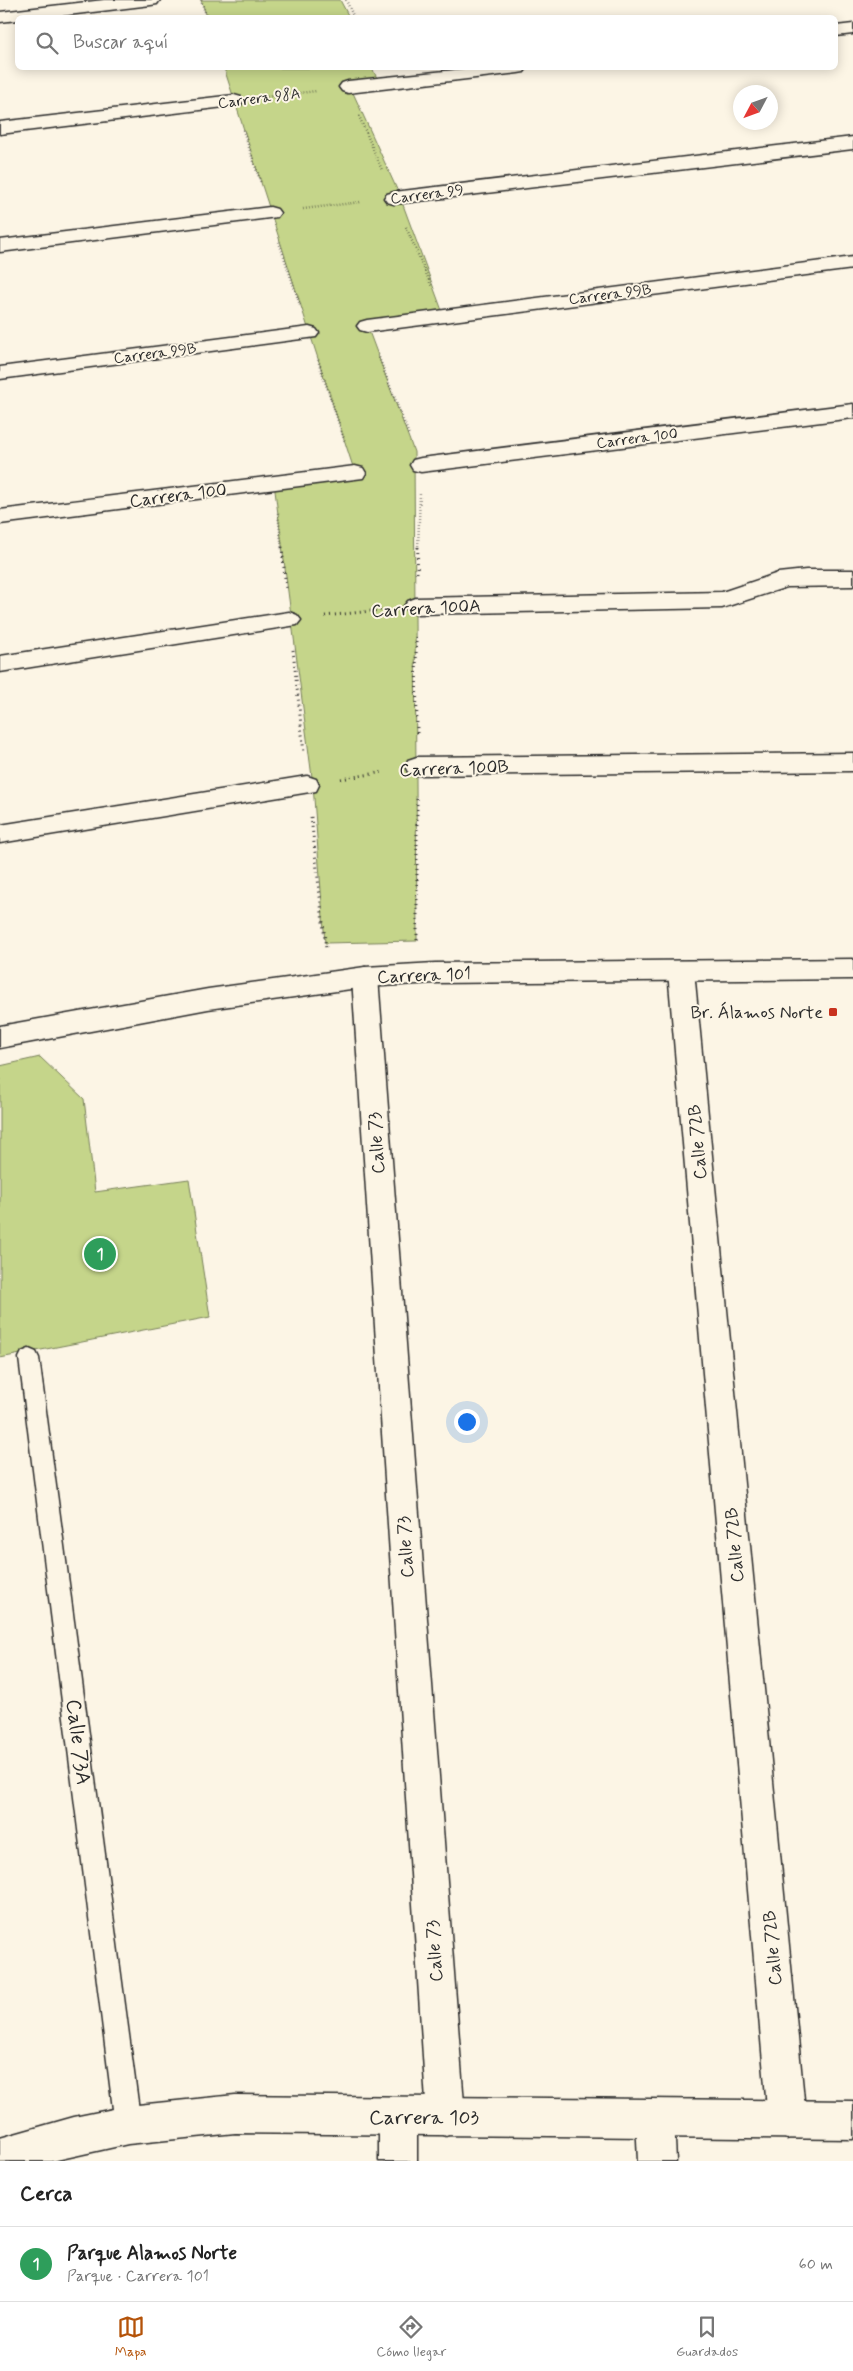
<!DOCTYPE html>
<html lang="es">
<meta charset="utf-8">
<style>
body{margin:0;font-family:Mynerve,sans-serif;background:#f6f6f6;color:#222}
.compass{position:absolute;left:733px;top:85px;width:45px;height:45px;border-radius:50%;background:#fff;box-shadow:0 2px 12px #0003;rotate:229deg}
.you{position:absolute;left:466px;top:1421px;width:18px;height:18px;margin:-12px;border:4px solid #fff;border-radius:50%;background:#1a73e8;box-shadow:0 0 0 8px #1a73e833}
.badge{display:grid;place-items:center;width:32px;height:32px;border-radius:50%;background:#b45309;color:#fff;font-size:16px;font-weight:700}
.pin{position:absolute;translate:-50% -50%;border:2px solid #fff;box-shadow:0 1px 5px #0006}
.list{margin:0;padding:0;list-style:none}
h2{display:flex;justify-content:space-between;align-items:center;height:65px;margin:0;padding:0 20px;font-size:21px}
h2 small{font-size:16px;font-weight:400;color:#767676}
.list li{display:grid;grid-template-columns:32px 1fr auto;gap:15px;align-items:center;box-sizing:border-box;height:75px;padding:0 20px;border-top:1px solid #e0e0e0}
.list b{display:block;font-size:19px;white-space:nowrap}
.list p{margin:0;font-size:16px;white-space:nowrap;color:#767676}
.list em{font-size:16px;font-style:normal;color:#767676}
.icon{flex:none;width:28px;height:28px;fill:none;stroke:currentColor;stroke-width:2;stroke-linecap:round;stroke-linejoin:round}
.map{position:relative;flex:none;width:853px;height:2161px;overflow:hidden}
.search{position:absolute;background:#fff;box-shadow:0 2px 12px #0003;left:15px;right:15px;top:15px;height:55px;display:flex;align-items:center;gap:12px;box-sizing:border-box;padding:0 18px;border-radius:8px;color:#767676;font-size:19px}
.sheet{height:140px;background:#fff}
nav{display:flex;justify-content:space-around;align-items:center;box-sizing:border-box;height:70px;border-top:1px solid #e0e0e0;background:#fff;font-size:14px;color:#767676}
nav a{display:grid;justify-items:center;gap:2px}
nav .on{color:#b45309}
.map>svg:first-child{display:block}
.green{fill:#c5d58a;stroke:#78805a}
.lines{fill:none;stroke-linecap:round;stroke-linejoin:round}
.lane-casing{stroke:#2b2b2b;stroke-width:3}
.street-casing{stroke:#2b2b2b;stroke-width:3}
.secondary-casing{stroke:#2b2b2b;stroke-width:3}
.path-far1{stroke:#2b2b2b;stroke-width:2.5;stroke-dasharray:0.5 2.5;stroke-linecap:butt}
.path{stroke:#2b2b2b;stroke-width:3;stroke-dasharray:1 4;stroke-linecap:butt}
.lane{fill:#fcf5e5;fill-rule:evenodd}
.street{fill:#fcf5e5;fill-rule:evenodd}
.secondary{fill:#fcf5e5;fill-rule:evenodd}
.poi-dot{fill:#c8321e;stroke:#fcf5e5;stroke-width:2}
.labels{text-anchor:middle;stroke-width:4;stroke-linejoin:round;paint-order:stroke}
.far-street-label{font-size:15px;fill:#2b2b2b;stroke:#fcf5e5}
.street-label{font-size:18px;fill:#2b2b2b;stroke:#fcf5e5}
.poi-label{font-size:18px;fill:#2b2b2b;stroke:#fcf5e5;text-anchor:end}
.near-street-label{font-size:21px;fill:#2b2b2b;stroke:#fcf5e5}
</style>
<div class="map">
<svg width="853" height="2161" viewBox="0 0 853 2161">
<rect width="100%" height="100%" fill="#fcf5e5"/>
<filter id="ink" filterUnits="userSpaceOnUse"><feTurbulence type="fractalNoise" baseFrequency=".02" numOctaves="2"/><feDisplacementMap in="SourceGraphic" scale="10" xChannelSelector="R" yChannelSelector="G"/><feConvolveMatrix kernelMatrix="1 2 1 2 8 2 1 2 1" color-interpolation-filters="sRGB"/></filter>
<g filter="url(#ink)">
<!-- green -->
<path class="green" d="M201,0H340L349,17H207Z
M224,68H372L378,80L349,84L399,194L444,316L367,326L414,452L417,941L325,943L313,785L274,483L355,473Z
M40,1057L84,1099L95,1192L189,1179L210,1317L0,1358V1066Z"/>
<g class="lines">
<defs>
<path id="lane" d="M29,1349L36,1352L39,1358L141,2125L137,2134L128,2138L119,2134L115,2125L19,1358L22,1352Z"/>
<path id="street" d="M104,0H160L157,4L151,5L43,18H18V20L0,22V12Z
M853,24V34L836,36V26Z
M474,68H527L524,72L518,73L348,93L342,91L339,87L342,83L348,81Z
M234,95L241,97L243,101L241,105L0,134V122Z
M853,137V149L394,204L387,202L384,198L387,194L394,192Z
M270,207L277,209L280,213L277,217L0,252V240Z
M853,257V269L367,332L360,330L357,326L360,322L367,320Z
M309,327L316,329L319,333L316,337L0,379V367Z
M853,404V418L421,472L413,470L410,465L413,460L421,458Z
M355,466L363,468L366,473L363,478L0,524V510Z
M806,570H853V586L787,587L722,608L416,614L408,611L404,606L408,601L416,598L722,592L778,573Z
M289,612L297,615L301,620L297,625L0,672V656Z
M853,753V771L417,775L408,772L405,766L408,760L417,757Z
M307,776L316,779L319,785L316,791L0,843V825Z
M681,961L690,964L694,971L806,2120L800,2133L787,2139L774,2133L768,2120L668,971L672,964Z
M365,967L374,970L378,977L465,2117L459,2130L446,2136L433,2130L427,2117L352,977L356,970Z
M398,2098L411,2104L417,2117V2161H379V2117L385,2104Z
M655,2100L668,2106L674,2119L676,2161H638L636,2119L642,2106Z"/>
<path id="secondary" d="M853,959V979L435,983L365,987L208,1009L0,1048V1026L208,989L365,967L435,963Z
M235,2095L853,2101V2139L235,2133L128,2144L52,2161H0V2138L74,2117L128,2106Z"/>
</defs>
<!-- lane casing -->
<use href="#lane" class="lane-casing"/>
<!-- street casing -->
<use href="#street" class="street-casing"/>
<!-- secondary casing -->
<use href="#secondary" class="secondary-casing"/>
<!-- path-far1 -->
<path class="path-far1" d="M201,0L207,18
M346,0L354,18
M264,97L317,91
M359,116L382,170
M243,130L261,183
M303,209L361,202
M406,227L432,287
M279,242L300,305
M378,355L409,435
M318,360L345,442
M278,513L282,549
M418,549L420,494"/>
<!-- path -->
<path class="path" d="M282,547L286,589
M417,573L418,547
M325,616L381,610
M416,637L417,733
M293,650L304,753
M341,779L384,772
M417,799V941
M311,817L326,949"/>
<!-- lane -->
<use href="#lane" class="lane"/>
<!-- street -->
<use href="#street" class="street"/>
<!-- secondary -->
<use href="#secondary" class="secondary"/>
</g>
</g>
<!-- markers -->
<rect class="poi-dot" x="828" y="1007" width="10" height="10" rx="2.5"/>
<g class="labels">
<!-- far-street labels -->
<g class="far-street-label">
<text transform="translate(259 98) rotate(-7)" y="5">Carrera 98A</text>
<text transform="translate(427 194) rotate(-7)" y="5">Carrera 99</text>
<text transform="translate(610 294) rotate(-7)" y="5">Carrera 99B</text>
<text transform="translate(155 353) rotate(-7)" y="5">Carrera 99B</text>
<text transform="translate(637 438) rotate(-7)" y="5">Carrera 100</text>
</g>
<!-- street labels -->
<g class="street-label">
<text transform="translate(178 495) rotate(-7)" y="6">Carrera 100</text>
<text transform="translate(426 608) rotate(-3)" y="6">Carrera 100A</text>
<text transform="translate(454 768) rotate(-2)" y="6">Carrera 100B</text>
<text transform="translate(424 975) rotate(-2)" y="6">Carrera 101</text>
<text transform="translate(697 1142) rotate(-95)" y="6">Calle 72B</text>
<text transform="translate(376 1143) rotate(-94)" y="6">Calle 73</text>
<text transform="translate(734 1545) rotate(-95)" y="6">Calle 72B</text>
<text transform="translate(405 1547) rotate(-94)" y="6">Calle 73</text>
<text transform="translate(772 1948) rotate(-95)" y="6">Calle 72B</text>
<text transform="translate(434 1951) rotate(-94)" y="6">Calle 73</text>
</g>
<!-- poi labels -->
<g class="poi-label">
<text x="823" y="1018">Br. Álamos Norte</text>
</g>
<!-- near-street labels -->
<g class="near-street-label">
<text transform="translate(79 1742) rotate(83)" y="7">Calle 73A</text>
<text x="424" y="2124">Carrera 103</text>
</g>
</g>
</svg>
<svg class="compass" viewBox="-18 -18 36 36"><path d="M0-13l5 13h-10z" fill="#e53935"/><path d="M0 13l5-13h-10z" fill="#767676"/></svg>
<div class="you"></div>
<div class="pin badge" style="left:100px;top:1254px;background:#2e9e5b">1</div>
<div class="search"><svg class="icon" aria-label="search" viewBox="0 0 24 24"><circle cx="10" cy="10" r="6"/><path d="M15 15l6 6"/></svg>Buscar aquí</div>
</div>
<section class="sheet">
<h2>Cerca<small></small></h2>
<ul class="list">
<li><span class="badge" style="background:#2e9e5b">1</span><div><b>Parque Alamos Norte</b><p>Parque · Carrera 101</p></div><em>60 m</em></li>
</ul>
</section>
<nav>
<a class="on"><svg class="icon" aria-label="map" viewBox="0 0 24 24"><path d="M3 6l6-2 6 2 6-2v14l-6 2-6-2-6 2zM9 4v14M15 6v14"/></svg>Mapa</a>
<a><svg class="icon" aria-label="directions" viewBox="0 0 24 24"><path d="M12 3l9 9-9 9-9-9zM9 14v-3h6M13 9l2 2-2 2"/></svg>Cómo llegar</a>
<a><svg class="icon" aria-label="saved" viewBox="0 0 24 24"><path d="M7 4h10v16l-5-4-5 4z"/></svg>Guardados</a>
</nav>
